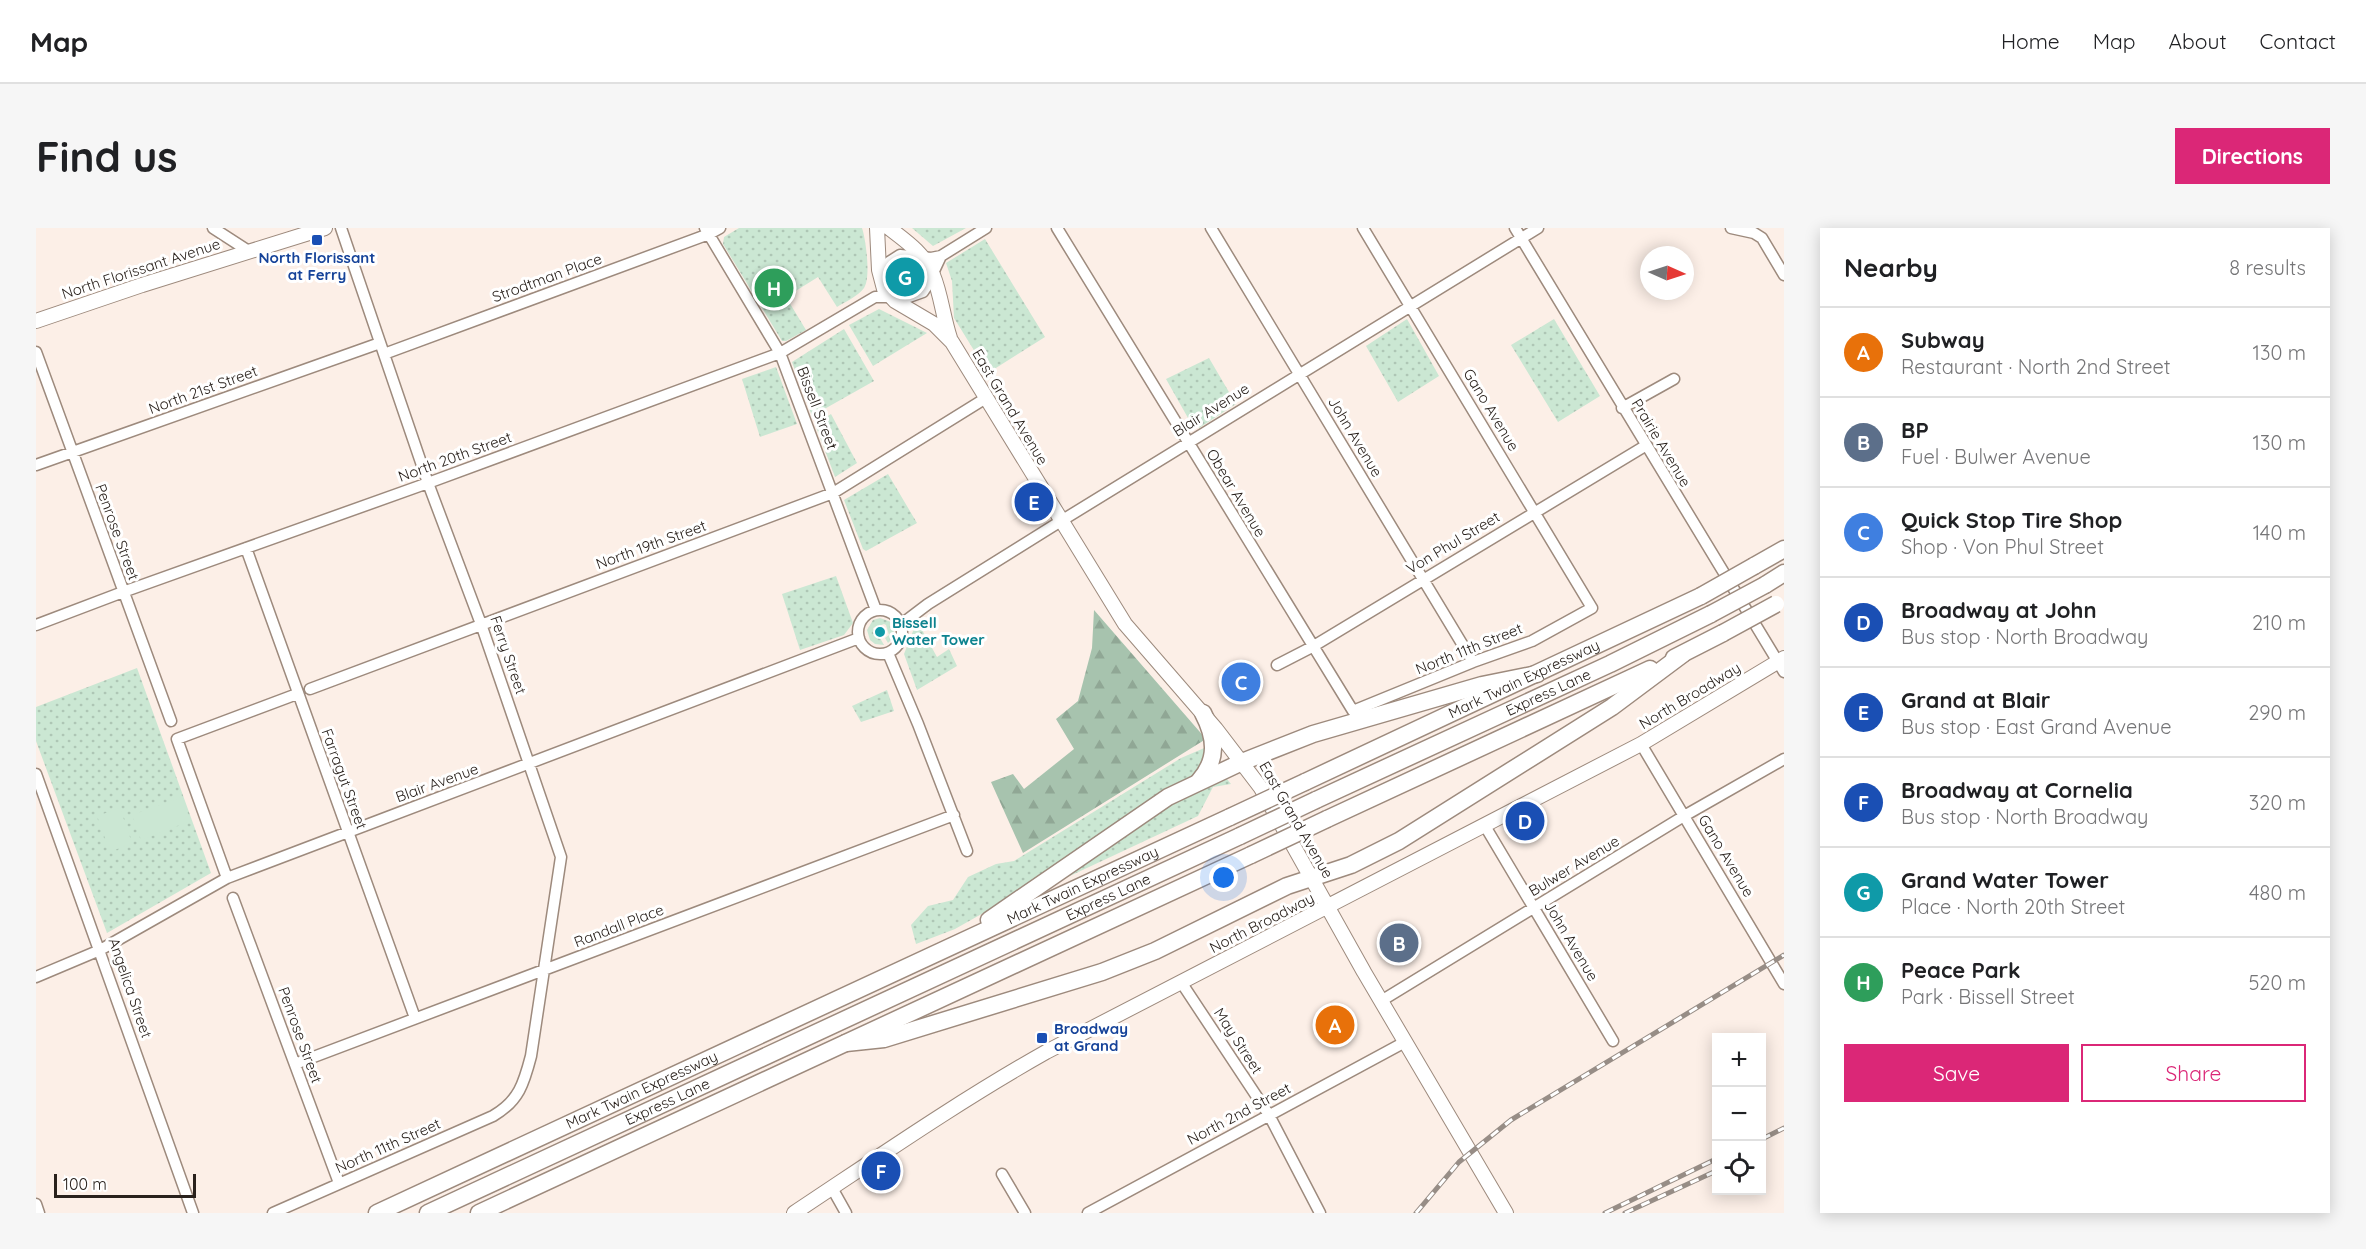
<!DOCTYPE html>
<meta charset="utf-8">
<style>
body{margin:0;font-family:Quicksand,sans-serif;background:#f6f6f6;color:#202124}
.controls{position:absolute;right:18px;bottom:18px;display:grid;overflow:hidden;border-radius:0px;box-shadow:0 3px 15px #0003}
.controls button{width:54px;height:54px;display:grid;place-items:center;padding:0;border:0;border-bottom:2px solid #e0e0e0;background:#fff;color:#202124;font:30px sans-serif}
.compass{position:absolute;left:1604px;top:18px;width:54px;height:54px;border-radius:50%;background:#fff;box-shadow:0 3px 15px #0003;rotate:93deg}
.scale{position:absolute;left:18px;bottom:15px;width:142px;box-sizing:border-box;padding-left:6px;border:3px solid #29211c;border-top:0;font-size:16px;line-height:21px;white-space:nowrap;color:#29211c;-webkit-text-stroke:4px #fff;paint-order:stroke}
.you{position:absolute;left:1188px;top:650px;width:21px;height:21px;margin:-15px;border:4px solid #fff;border-radius:50%;background:#1a73e8;box-shadow:0 0 0 9px #1a73e833}
.badge{display:grid;place-items:center;width:39px;height:39px;border-radius:50%;background:#db2777;color:#fff;font-size:20px;font-weight:700}
.pin{position:absolute;translate:-50% -50%;border:3px solid #fff;box-shadow:0 2px 6px #0006}
.list{margin:0;padding:0;list-style:none}
h2{display:flex;justify-content:space-between;align-items:center;height:78px;margin:0;padding:0 24px;font-size:26px}
h2 small{font-size:20px;font-weight:400;color:#757577}
.list li{display:grid;grid-template-columns:39px 1fr auto;gap:18px;align-items:center;box-sizing:border-box;height:90px;padding:0 24px;border-top:2px solid #e0e0e0}
.list b{display:block;font-size:22px;white-space:nowrap}
.list p{margin:0;font-size:20px;white-space:nowrap;color:#757577}
.list em{font-size:20px;font-style:normal;color:#757577}
.actions{display:flex;gap:12px;padding:18px 24px}
.actions a{flex:1;padding:14px 0;border:2px solid #db2777;border-radius:0px;text-align:center;font-size:21px;color:#db2777}
.actions .main{background:#db2777;color:#fff}
.icon{flex:none;width:33px;height:33px;fill:none;stroke:currentColor;stroke-width:2;stroke-linecap:round;stroke-linejoin:round}
.map{position:relative;flex:none;width:1748px;height:985px;overflow:hidden;border-radius:0px}
header{display:flex;align-items:center;gap:36px;box-sizing:border-box;height:84px;padding:0 30px;background:#fff;border-bottom:2px solid #e0e0e0}
header strong{font-size:28px}
nav{display:flex;gap:33px;margin-inline-start:auto;font-size:21px}
.intro{display:flex;align-items:center;justify-content:space-between;box-sizing:border-box;height:144px;padding:0 36px}
h1{margin:0;font-size:42px}
.button{padding:15px 27px;border-radius:0px;background:#db2777;color:#fff;font-size:21px;font-weight:700}
main{display:flex;gap:36px;padding:0 36px}
aside{flex:1;background:#fff;border-radius:0px;box-shadow:0 3px 15px #0003}
.map>svg:first-child{display:block}
.grass{fill:url(#grass-dots)}
.forest{fill:url(#forest-firs)}
.garden{fill:#cbe7d3}
.lines{fill:none;stroke-linecap:round;stroke-linejoin:round}
.minor-casing{stroke:#9d8a7d;stroke-width:13}
.major-casing{stroke:#9d8a7d;stroke-width:16}
.highway-casing{stroke:#9d8a7d;stroke-width:19}
.minor{stroke:#fff;stroke-width:10}
.major{stroke:#fff;stroke-width:14}
.highway{stroke:#fff;stroke-width:16}
.rail-casing{stroke:#978d86;stroke-width:5}
.rail{stroke:#fff;stroke-width:3;stroke-dasharray:9;stroke-linecap:butt}
.highway-bridge-casing{stroke:#9d8a7d;stroke-width:19;stroke-linecap:butt}
.highway-bridge{stroke:#fff;stroke-width:16}
.transit-dot{fill:#1a4fb4;stroke:#fff;stroke-width:2}
.culture-dot{fill:#0f9aa8;stroke:#fff;stroke-width:2}
.labels{text-anchor:middle;stroke-width:6;stroke-linejoin:round;paint-order:stroke}
.transit-label{font-size:15px;font-weight:bold;fill:#164399;stroke:#fff}
.street-label{font-size:15px;fill:#29211c;stroke:#fff}
.culture-label{font-size:15px;font-weight:bold;fill:#0d838f;stroke:#fff;text-anchor:start}
</style>
<header>
<strong>Map</strong>
<nav><a>Home</a><a>Map</a><a>About</a><a>Contact</a></nav>
</header>
<div class="intro"><h1>Find us</h1><a class="button">Directions</a></div>
<main>
<div class="map">
<svg width="1748" height="985" viewBox="0 0 1748 985">
<defs>
<pattern id="grass-dots" width="8" height="8" patternUnits="userSpaceOnUse" patternTransform="scale(1.5)"><rect width="8" height="8" fill="#cbe7d3"/><path d="M2 2h.1M6 6h.1" fill="none" stroke="#aec6b5" stroke-width="1.8" stroke-linecap="round"/></pattern>
<pattern id="forest-firs" width="22" height="20" patternUnits="userSpaceOnUse" patternTransform="scale(1.5)"><rect width="22" height="20" fill="#a7c3ae"/><path d="M5 1l3.5 6h-7zM16 11l3.5 6h-7z" fill="#90a795"/></pattern>
</defs>
<rect width="100%" height="100%" fill="#fcefe7"/>
<!-- grass -->
<path class="grass" d="M703,0H826C830,12 835,50 828,60C822,68 809,74 801,79L782,49L750,69L770,102L750,113H746L687,16L688,9Z
M876,0H930L897,18Z
M949,11L1009,109L952,145L918,90L916,53L910,35Z
M870,33C885,35 890,47 883,60L868,65L859,60L855,46L860,37Z
M843,81L891,105L837,138L813,97Z
M1371,91L1403,148L1362,174L1330,118Z
M1518,91L1564,168L1522,194L1475,117Z
M808,101L838,153L776,188L756,134Z
M1173,130L1200,176L1163,200L1161,196L1156,197L1130,151Z
M740,139L761,196L724,209L706,151Z
M795,186L821,235L799,249L779,196Z
M852,246L881,295L830,323L827,321L808,272Z
M800,348L817,395L808,407L764,422L746,366Z
M844,390L855,394C859,403 859,409 852,415L849,410L853,407L850,397L848,396L837,400L841,410H844L848,417L839,416L834,412L831,402L837,392Z
M879,398L881,403L885,400L901,429L913,421L921,438L881,462L868,426Z
M101,440L175,645L71,705L0,513V479Z
M851,462L858,483L825,494L816,478Z
M1173,518L1171,533L1158,550L965,675L919,701L880,716L875,697L892,678L917,672L932,649L960,636L978,633L1145,530Z
M1191,551L1195,556L1177,559L1162,588L1006,661L1125,580L1176,552Z"/>
<!-- forest -->
<path class="forest" d="M1058,382L1170,511L987,625L955,554L977,546L988,561L1038,521L1020,491L1042,473L1056,420Z"/>
<!-- garden -->
<path class="garden" d="M146,569L154,593L105,612L96,587Z
M84,580L96,615L74,624L61,588Z"/>
<g class="lines">
<defs>
<path id="minor" d="M177,0L214,24
M669,0L744,125L840,382
M1021,0L1317,483L1437,434L1496,413L1556,380L1327,0
M1175,0L1437,434
M1479,0L1748,444
M1695,0L1718,5L1726,10L1748,47
M845,51L853,34L864,27L895,30L905,28L950,0
M0,124L135,493
M348,126L673,6L684,0
M1586,180L1638,151
M0,237L344,115
M210,320L379,790
M822 404a22 22 0 1 1 44 0a22 22 0 1 1-44 0Z
M867,395L892,376L1025,293L1502,0
M0,397L87,364L392,255L744,125L839,69H873L887,64L891,58L905,28
M852,425L882,496L931,623
M1241,437L1276,419L1609,218
M274,461L797,265L950,170
M1605,516L1748,756
M0,546L157,985
M1449,598L1577,813
M191,650L141,511L261,466
M197,670L303,955
M0,749L64,722L191,650L823,410
M1145,754L1233,887L1284,985
M1345,773L1648,588L1748,531
M259,836L918,587
M966,946L989,985
M796,960L810,985
M0,976L3,985
M237,985L457,888C483,873 488,855 495,828L525,629L445,396L392,255L305,0
M1052,985L1369,814"/>
<path id="major" d="M841,0L843,42L848,61L859,73L898,96L916,114L1089,396L1180,501L1225,560L1328,744L1470,985
M853,0C870,13 889,26 897,47C905,66 907,89 914,110
M0,93L106,57L289,0
M758,985C841,930 923,873 1010,824L1605,516L1748,430"/>
<g id="highway">
<path d="M1718,338L1748,321"/>
<path d="M1729,357L1748,345"/>
<path d="M1638,430L1687,405"/>
<path d="M1163,553C1182,532 1180,510 1167,485"/>
<path id="s1" d="M1269,554L1665,368"/>
<path id="s2" d="M1280,572L1574,436L1675,386"/>
<path d="M1291,591L1614,441"/>
<path d="M953,692L1132,569L1206,534L1277,506L1446,457L1501,446"/>
<path d="M810,815L848,811L1066,744L1119,723L1251,658L1315,637L1363,613L1576,479L1647,426"/>
<path id="s3" d="M341,985L1194,589"/>
<path id="s4" d="M392,985L1204,608"/>
<path d="M443,985L1215,627"/>
</g>
</defs>
<!-- minor casing -->
<use href="#minor" class="minor-casing"/>
<!-- major casing -->
<use href="#major" class="major-casing"/>
<!-- highway casing -->
<use href="#highway" class="highway-casing"/>
<!-- minor -->
<use href="#minor" class="minor"/>
<!-- major -->
<use href="#major" class="major"/>
<!-- highway -->
<use href="#highway" class="highway"/>
<defs>
<path id="rail" d="M1726,911L1748,900
M1380,985L1423,934L1475,892L1748,727
M1569,985L1680,931
M1589,985L1680,943"/>
</defs>
<!-- rail casing -->
<use href="#rail" class="rail-casing"/>
<!-- rail -->
<use href="#rail" class="rail"/>
<defs>
<path id="highway-bridge" d="M1665,368L1718,338
M1675,386L1729,357
M1687,405L1740,376
M1194,589L1269,554
M1204,608L1280,572
M1215,627L1291,591"/>
</defs>
<!-- highway-bridge casing -->
<use href="#highway-bridge" class="highway-bridge-casing"/>
<!-- highway-bridge -->
<use href="#highway-bridge" class="highway-bridge"/>
</g>
<!-- markers -->
<g class="transit-dot">
<rect x="275" y="6" width="12" height="12" rx="3"/>
<rect x="1000" y="804" width="12" height="12" rx="3"/>
</g>
<circle class="culture-dot" cx="844" cy="404" r="6"/>
<g class="labels">
<!-- transit labels -->
<g class="transit-label">
<text x="281" y="35">North Florissant<tspan x="281" dy="17">at Ferry</tspan></text>
<text x="1018" y="806" text-anchor="start">Broadway<tspan x="1018" dy="17">at Grand</tspan></text>
</g>
<!-- street labels -->
<g class="street-label">
<text transform="translate(105 41) rotate(-18)" y="5">North Florissant Avenue</text>
<text transform="translate(511 50) rotate(-20)" y="5">Strodtman Place</text>
<text transform="translate(167 162) rotate(-20)" y="5">North 21st Street</text>
<text transform="translate(974 179) rotate(59)" y="5">East Grand Avenue</text>
<text transform="translate(781 180) rotate(69)" y="5">Bissell Street</text>
<text transform="translate(1175 182) rotate(-32)" y="5">Blair Avenue</text>
<text transform="translate(1455 182) rotate(59)" y="5">Gano Avenue</text>
<text transform="translate(1319 209) rotate(59)" y="5">John Avenue</text>
<text transform="translate(1625 215) rotate(59)" y="5">Prairie Avenue</text>
<text transform="translate(419 229) rotate(-20)" y="5">North 20th Street</text>
<text transform="translate(1200 265) rotate(59)" y="5">Obear Avenue</text>
<text transform="translate(81 304) rotate(70)" y="5">Penrose Street</text>
<text transform="translate(1417 315) rotate(-31)" y="5">Von Phul Street</text>
<text transform="translate(615 317) rotate(-20)" y="5">North 19th Street</text>
<text transform="translate(1433 421) rotate(-22)" y="5">North 11th Street</text>
<text transform="translate(472 427) rotate(71)" y="5">Ferry Street</text>
<text dy="5" stroke="none"><textPath href="#s1" startOffset="242">Mark Twain Expressway</textPath></text>
<text dy="5" stroke="none"><textPath href="#s2" startOffset="256">Express Lane</textPath></text>
<text transform="translate(1654 468) rotate(-31)" y="5">North Broadway</text>
<text transform="translate(308 551) rotate(70)" y="5">Farragut Street</text>
<text transform="translate(401 555) rotate(-20)" y="5">Blair Avenue</text>
<text transform="translate(1260 592) rotate(60)" y="5">East Grand Avenue</text>
<text transform="translate(1690 628) rotate(59)" y="5">Gano Avenue</text>
<text transform="translate(1538 638) rotate(-31)" y="5">Bulwer Avenue</text>
<text dy="5" stroke="none"><textPath href="#s3" startOffset="778">Mark Twain Expressway</textPath></text>
<text dy="5" stroke="none"><textPath href="#s4" startOffset="750">Express Lane</textPath></text>
<text transform="translate(1226 695) rotate(-27)" y="5">North Broadway</text>
<text transform="translate(583 698) rotate(-21)" y="5">Randall Place</text>
<text transform="translate(1535 713) rotate(59)" y="5">John Avenue</text>
<text transform="translate(94 760) rotate(71)" y="5">Angelica Street</text>
<text transform="translate(264 807) rotate(70)" y="5">Penrose Street</text>
<text transform="translate(1202 813) rotate(57)" y="5">May Street</text>
<text dy="5" stroke="none"><textPath href="#s3" startOffset="292">Mark Twain Expressway</textPath></text>
<text dy="5" stroke="none"><textPath href="#s4" startOffset="264">Express Lane</textPath></text>
<text transform="translate(1203 886) rotate(-28)" y="5">North 2nd Street</text>
<text transform="translate(352 918) rotate(-24)" y="5">North 11th Street</text>
</g>
<!-- culture labels -->
<g class="culture-label">
<text x="856" y="400">Bissell<tspan x="856" dy="17">Water Tower</tspan></text>
</g>
</g>
</svg>
<div class="controls">
<button>+</button>
<button>−</button>
<button><svg class="icon" aria-label="locate" viewBox="0 0 24 24"><circle cx="12" cy="12" r="6"/><path d="M12 2v4M12 18v4M2 12h4M18 12h4"/></svg></button>
</div>
<svg class="compass" viewBox="-18 -18 36 36"><path d="M0-13l5 13h-10z" fill="#e53935"/><path d="M0 13l5-13h-10z" fill="#757577"/></svg>
<div class="scale">100 m</div>
<div class="you"></div>
<div class="pin badge" style="left:1299px;top:797px;background:#e8710a">A</div>
<div class="pin badge" style="left:1363px;top:715px;background:#5c6f8a">B</div>
<div class="pin badge" style="left:1205px;top:454px;background:#3f7fe0">C</div>
<div class="pin badge" style="left:1489px;top:593px;background:#1a4fb4">D</div>
<div class="pin badge" style="left:998px;top:274px;background:#1a4fb4">E</div>
<div class="pin badge" style="left:845px;top:943px;background:#1a4fb4">F</div>
<div class="pin badge" style="left:869px;top:49px;background:#0f9aa8">G</div>
<div class="pin badge" style="left:738px;top:60px;background:#2e9e5b">H</div>
</div>
<aside>
<h2>Nearby<small>8 results</small></h2>
<ul class="list">
<li><span class="badge" style="background:#e8710a">A</span><div><b>Subway</b><p>Restaurant · North 2nd Street</p></div><em>130 m</em></li>
<li><span class="badge" style="background:#5c6f8a">B</span><div><b>BP</b><p>Fuel · Bulwer Avenue</p></div><em>130 m</em></li>
<li><span class="badge" style="background:#3f7fe0">C</span><div><b>Quick Stop Tire Shop</b><p>Shop · Von Phul Street</p></div><em>140 m</em></li>
<li><span class="badge" style="background:#1a4fb4">D</span><div><b>Broadway at John</b><p>Bus stop · North Broadway</p></div><em>210 m</em></li>
<li><span class="badge" style="background:#1a4fb4">E</span><div><b>Grand at Blair</b><p>Bus stop · East Grand Avenue</p></div><em>290 m</em></li>
<li><span class="badge" style="background:#1a4fb4">F</span><div><b>Broadway at Cornelia</b><p>Bus stop · North Broadway</p></div><em>320 m</em></li>
<li><span class="badge" style="background:#0f9aa8">G</span><div><b>Grand Water Tower</b><p>Place · North 20th Street</p></div><em>480 m</em></li>
<li><span class="badge" style="background:#2e9e5b">H</span><div><b>Peace Park</b><p>Park · Bissell Street</p></div><em>520 m</em></li>
</ul>
<div class="actions"><a class="main">Save</a><a>Share</a></div>
</aside>
</main>
